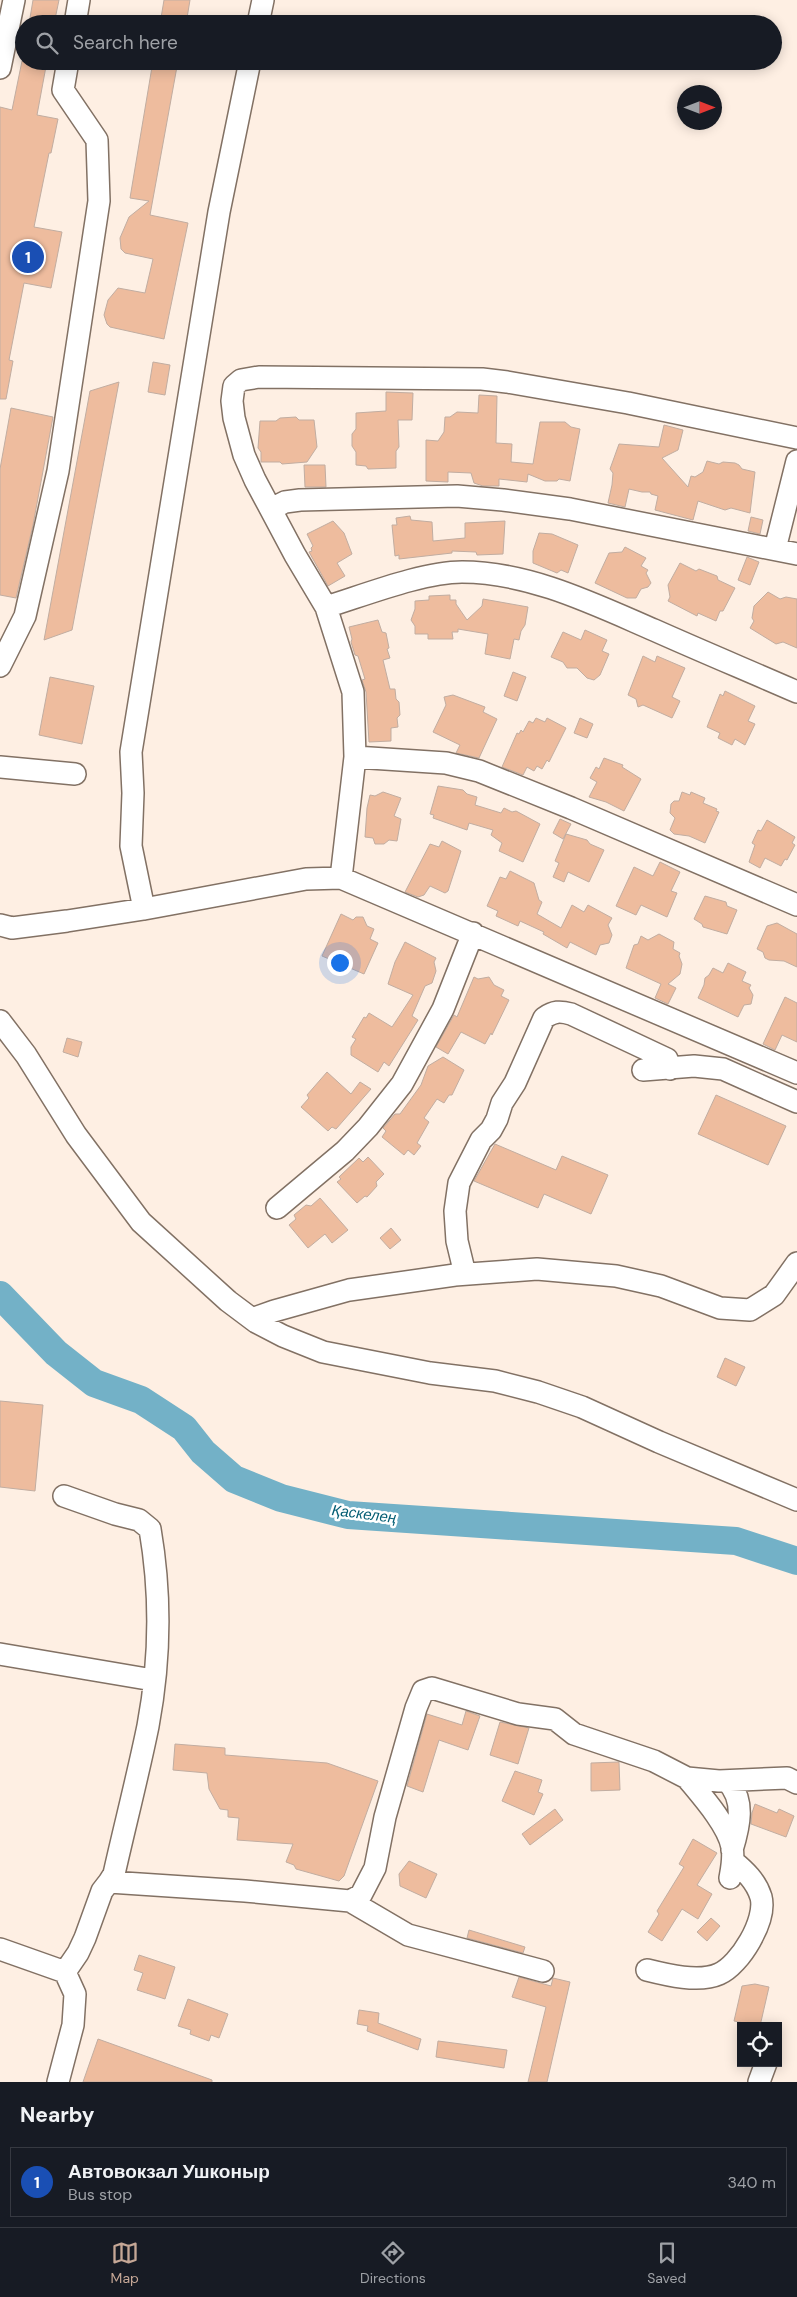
<!DOCTYPE html>
<meta charset="utf-8">
<style>
body{margin:0;font-family:"DM Sans",sans-serif;background:#242831;color:#f1f3f6}
.controls{position:absolute;right:15px;bottom:15px;display:grid;overflow:hidden;border-radius:0px;box-shadow:0 2px 12px #0003}
.controls button{width:45px;height:45px;display:grid;place-items:center;padding:0;border:0;border-bottom:1px solid #363941;background:#171b24;color:#f1f3f6;font:25px sans-serif}
.compass{position:absolute;left:677px;top:85px;width:45px;height:45px;border-radius:50%;background:#171b24;box-shadow:0 2px 12px #0003;rotate:90deg}
.you{position:absolute;left:339px;top:962px;width:18px;height:18px;margin:-12px;border:4px solid #fff;border-radius:50%;background:#1a73e8;box-shadow:0 0 0 8px #1a73e833}
.badge{display:grid;place-items:center;width:32px;height:32px;border-radius:50%;background:#c5a796;color:#fff;font-size:16px;font-weight:700}
.pin{position:absolute;translate:-50% -50%;border:2px solid #fff;box-shadow:0 1px 5px #0006}
.list{margin:0;padding:0;list-style:none}
h2{display:flex;justify-content:space-between;align-items:center;height:65px;margin:0;padding:0 20px;font-size:21px}
h2 small{font-size:16px;font-weight:400;color:#9ea1a6}
.list li{display:grid;grid-template-columns:32px 1fr auto;gap:15px;align-items:center;box-sizing:border-box;height:70px;margin:0 10px 10px;padding:0 10px;border:1px solid #363941;border-radius:0px}
.list b{display:block;font-size:19px;white-space:nowrap}
.list p{margin:0;font-size:16px;white-space:nowrap;color:#9ea1a6}
.list em{font-size:16px;font-style:normal;color:#9ea1a6}
.icon{flex:none;width:28px;height:28px;fill:none;stroke:currentColor;stroke-width:2;stroke-linecap:round;stroke-linejoin:round}
.map{position:relative;flex:none;width:797px;height:2082px;overflow:hidden}
.search{position:absolute;background:#171b24;box-shadow:0 2px 12px #0003;left:15px;right:15px;top:15px;height:55px;display:flex;align-items:center;gap:12px;box-sizing:border-box;padding:0 18px;border-radius:28px;color:#9ea1a6;font-size:19px}
.sheet{height:145px;background:#171b24}
nav{display:flex;justify-content:space-around;align-items:center;box-sizing:border-box;height:70px;border-top:1px solid #363941;background:#171b24;font-size:14px;color:#9ea1a6}
nav a{display:grid;justify-items:center;gap:2px}
nav .on{color:#c5a796}
.map>svg:first-child{display:block}
.lines{fill:none;stroke-linecap:round;stroke-linejoin:round}
.river{stroke:#73b1c7;stroke-width:28}
.building{fill:#eebc9e;stroke:#c1ada1}
.minor-casing{stroke:#827164;stroke-width:24}
.minor{stroke:#fff;stroke-width:21}
.labels{text-anchor:middle;stroke-width:5;stroke-linejoin:round;paint-order:stroke}
.water-label{font-size:15px;font-style:italic;fill:#055e74;stroke:#fff}
</style>
<div class="map">
<svg width="797" height="2082" viewBox="0 0 797 2082">
<rect width="100%" height="100%" fill="#feefe3"/>
<g class="lines">
<!-- river -->
<path class="river" d="M0,1295L56,1353L94,1383L141,1400L184,1428L203,1452L234,1479L281,1498L348,1515L736,1541L797,1561"/>
</g>
<!-- building -->
<path class="building" d="M33,0H59L54,24H29Z
M164,0H190L186,24H160Z
M22,61H47L37,115L58,119L51,153H49L34,227L62,232L51,288L24,283L9,360L13,361L6,399H0V107L12,110Z
M153,61H178L150,215L188,223L164,339L110,327L107,324L104,315L108,300L118,288L145,293L153,259L125,253L121,249L120,238L129,217L149,201L130,198Z
M153,362L170,365L165,395L148,392Z
M119,382L72,630L44,640L90,391Z
M386,392L413,393L412,420H398L399,447L396,451V468L368,469L366,466L356,465V452L352,446V434L356,429V413L386,411Z
M479,395L497,396L496,443L512,444L511,462L533,464L540,422H565L571,427L580,429L570,481L559,479L557,481H545L528,474L527,482L499,479V486H483L474,483L471,473L448,472V482L426,481V440L438,441L444,432L445,417H450L457,412L478,413Z
M11,408L53,417L33,525L16,598L0,595V469Z
M296,417L299,420H314L317,447L307,462L282,464L280,462H261V452L258,448L260,421H276L280,418Z
M664,425L683,430L678,450L662,458L688,487L691,476L695,477L703,472L707,461L719,464L723,462L735,463L739,465L742,469L755,472L750,513L731,508L725,510L698,501L693,520L655,510L658,496L651,494L650,492H642L629,489L625,507L608,503L612,485L613,473L610,469L619,444L659,447Z
M304,465H325L326,487H305Z
M410,516L411,520L432,522L433,541L465,538V523L505,521L503,554L477,555L476,552L452,551V553L399,559V555L395,556L392,525H397L396,518Z
M751,517L763,520L760,534L748,531Z
M333,521L344,533L352,554L337,563L345,576L328,586L309,552L312,551L311,548L313,546L307,534Z
M539,533L552,534L578,545L568,573L561,570L557,573L533,563V551Z
M625,547L646,558L641,566L648,570L646,573L651,583L648,587L641,589L636,598H627L595,583L609,553L622,552Z
M747,557L759,562L750,585L738,580Z
M680,563L696,571L699,569L717,576L718,580L735,588L723,611H720L716,621L698,613L697,616L668,601L670,597L668,585Z
M768,592L780,599L786,597L797,599V648L783,642L776,644L750,628L754,621L752,618L754,606Z
M450,595V600H456V604L467,620L482,606L483,599L528,607L525,625L521,631L519,640L514,639L510,659L485,654L488,634L458,629V632H452L453,639H428V634H415V626L411,620L415,609V601L429,600V596Z
M378,620L382,632L386,633L389,648L387,649L390,658L383,660L390,689H395L396,699L399,702L400,715L397,718L398,727L391,728V741L369,742L366,692L362,680L365,679L358,656L355,655L351,642L352,639L349,627Z
M585,630L607,640L602,651L609,654L600,675L594,680L587,678L577,668H567L563,662L551,657L563,632L581,640Z
M643,656L655,662L657,656L685,668L672,697L680,701L672,718L643,705L638,707L636,699L628,695Z
M513,672L526,677L517,701L504,696Z
M50,677L94,686L82,744L39,735Z
M725,691L755,706L748,721L755,724L745,745L735,739L732,745L718,738L720,733L707,727L720,694L723,696Z
M453,695L485,707L483,712L497,719L479,758L456,753L460,745L433,732L446,705L444,697Z
M536,718L545,722L547,718L566,728L549,762L547,760L542,769L537,766L534,771L527,767L523,775L502,767L517,733L519,734L521,730L523,732L529,721L533,723Z
M580,718L593,724L587,738L574,733Z
M604,758L623,765L622,767L641,779L624,811L606,802L589,797L597,782L590,778L596,767L599,769Z
M438,786L463,790L467,794L477,797L475,805L501,813L504,808L512,812L516,811L540,824L523,862L499,851L502,843L491,835L493,830L469,823L467,830L433,818L434,815L430,814Z
M383,792L401,798L394,816L401,819L397,841L389,840L384,844H375L373,838L365,837L367,808L370,795L375,796Z
M682,792L690,795L691,792L705,798L703,803L717,809L716,811L719,812L705,843L689,836L674,834L670,830L675,818L670,813L671,804L674,801H679Z
M560,819L571,824L563,839L553,833Z
M767,820L795,837L792,843L795,845L787,860L785,859L781,866L765,858L760,868L749,862L755,845L752,843L758,830L761,831Z
M566,834L587,840L590,844L604,850L589,882L568,872L564,882L553,877L559,863L555,861Z
M442,841L461,851L448,891L445,893L430,886L424,895L418,897L405,892L430,844L439,847Z
M660,862L680,872L671,891L677,893L667,917L641,905L636,915L616,906L634,867L653,876Z
M510,871L534,883L539,900L542,902L537,914L561,928L572,905L584,912L588,905L612,918L608,925L612,935L609,943L600,945L596,955L570,942L567,948L543,934L544,932L520,921L518,926L496,916L498,911L487,906L500,877L506,879Z
M705,896L726,902L727,906L737,910L727,934L703,927L702,924L694,919Z
M341,914L353,920L356,917H363L367,926L374,929L370,939L378,943L364,974L322,956Z
M777,923L797,934V967L784,961L769,960L765,958L763,952L757,949L767,926Z
M659,934L674,942L673,949L680,953L679,956L682,964L680,974L668,984L676,988L668,1004L655,998L661,984L626,968L634,945L638,944L641,936L648,940Z
M405,942L436,958L434,962L436,971L432,983L425,986L412,1016L418,1020L389,1066L384,1062L378,1072L351,1055V1047L356,1039L352,1037L364,1017L366,1018L369,1013L392,1027L413,995L388,984L395,962Z
M728,963L746,972L742,981L751,985L749,988L753,995L751,1004L744,1005L738,1017L698,998L704,985L705,978L709,975L713,968L723,973Z
M474,977L478,979L489,977L494,985L504,990L501,996L509,1000L492,1035L491,1033L485,1044L461,1032L448,1054L436,1047L454,1015L457,1017Z
M785,997L797,1003V1042L782,1035L775,1050L763,1044Z
M67,1038L82,1042L78,1057L63,1052Z
M443,1057L464,1070L452,1095H449L444,1103L437,1099L424,1118L429,1122L417,1143L421,1146L414,1155L408,1150L404,1155L382,1137L386,1131L383,1128L395,1114H400L421,1085L428,1066Z
M327,1072L351,1094L360,1082L371,1089L336,1129L332,1127L328,1131L301,1107L309,1098L307,1095Z
M716,1095L786,1126L768,1165L698,1134Z
M495,1144L556,1170L562,1156L608,1175L591,1214L544,1194L538,1208L474,1181Z
M368,1157L384,1174L376,1182L377,1186L367,1197L365,1196L357,1203L337,1182L341,1179L339,1177L359,1158L363,1162Z
M320,1198L348,1230L332,1243L325,1234L308,1248L289,1225L296,1219L294,1215L306,1205L311,1206Z
M391,1228L401,1240L390,1249L380,1238Z
M725,1358L745,1367L736,1386L717,1377Z
M0,1401L43,1405L35,1491L0,1487Z
M466,1711L480,1716L468,1750L439,1740L423,1792L407,1786L427,1714L462,1725Z
M500,1722L529,1728L518,1764L490,1755Z
M175,1744L225,1748V1755L327,1763L378,1781L344,1876L339,1881L296,1869L294,1865L286,1862L293,1844L237,1840L239,1818L228,1817V1810L220,1809L209,1789L207,1773L173,1770Z
M619,1762L620,1790L591,1791V1763Z
M515,1771L542,1780L538,1792L543,1794L534,1815L502,1801Z
M755,1804L777,1813L779,1809L794,1816L786,1837L751,1824L752,1813Z
M555,1809L563,1820L530,1845L522,1834Z
M693,1839L717,1853L697,1885L712,1894L698,1919L682,1909L662,1941L648,1932L659,1914L657,1911L684,1867L679,1864Z
M409,1861L437,1874L426,1898L400,1886L399,1874Z
M711,1918L720,1926L707,1941L697,1932Z
M469,1930L525,1947L523,1953L467,1938Z
M139,1955L175,1967L165,1999L137,1990L143,1973L134,1970Z
M519,1977L551,1986L553,1978L570,1982L547,2082H528L546,2007L512,1997Z
M755,1984L769,1987L760,2026L734,2021L742,1986Z
M188,1999L228,2014L219,2038L211,2035L209,2041L190,2034L191,2030L178,2026Z
M359,2010L379,2013L378,2023L421,2039L418,2050L367,2031L368,2026L357,2024Z
M98,2039L212,2080V2082H83Z
M438,2041L507,2050L504,2068L436,2057Z"/>
<g class="lines">
<defs>
<path id="minor" d="M75,24L79,0
M258,24L263,0
M0,68L14,0
M271,509L285,502L300,500L457,496L503,500L570,509L797,554
M775,549L797,461
M326,607C365,595 423,572 462,572C529,572 594,604 654,630C701,651 749,671 797,692
M0,666L25,616L58,471L99,201L97,140L63,90L68,61
M355,757L446,763L479,771L571,808L797,905
M0,767L75,774
M341,878L355,757L353,692L326,607L295,555L255,480L244,455L234,418L232,401L234,386L241,380L259,377L482,379L507,382L628,403L797,438
M144,909L131,846L133,793L131,752L219,212L250,61
M0,925L12,928L67,921L144,909L306,879L341,878L797,1073
M0,1021L26,1055L76,1135L141,1222L228,1301L256,1322L283,1336L323,1352L430,1373L495,1381L538,1392L582,1407L659,1442L797,1500
M643,1070L694,1066L723,1069L797,1102
M277,1208L345,1151L368,1127L402,1084L443,1009L473,933
M465,1274L457,1241L455,1211L459,1183L481,1140L491,1130L497,1119L502,1103L515,1083L544,1018C554,1011 560,1011 571,1014L667,1059L670,1069
M252,1319L274,1311L349,1290L455,1275L537,1269L616,1276L661,1286L720,1308L750,1310L774,1295L797,1263
M64,1496L115,1514L139,1520L150,1529C161,1593 160,1662 148,1726C138,1775 125,1825 114,1874L109,1882
M0,1654L153,1680
M687,1778C701,1795 728,1825 732,1847C734,1858 732,1867 730,1878
M727,1781C746,1800 739,1827 732,1850
M350,1901L361,1895L375,1868L385,1817L416,1708L423,1691L432,1688L518,1714L555,1719L574,1734L654,1761L687,1778L719,1781L787,1778L797,1783
M0,1949L65,1972
M647,1970C667,1975 699,1983 719,1974C740,1965 767,1920 761,1897C756,1881 745,1871 733,1861
M58,2082L73,2025L75,1994L65,1972L78,1953L85,1938L102,1891L109,1882L245,1891L350,1901L408,1935L543,1971
M759,2082L766,2063"/>
</defs>
<!-- minor casing -->
<use href="#minor" class="minor-casing"/>
<!-- minor -->
<use href="#minor" class="minor"/>
</g>
<g class="labels">
<!-- water labels -->
<g class="water-label">
<text transform="translate(364 1514) rotate(7)" y="5">Қаскелең</text>
</g>
</g>
</svg>
<div class="controls">
<button><svg class="icon" aria-label="locate" viewBox="0 0 24 24"><circle cx="12" cy="12" r="6"/><path d="M12 2v4M12 18v4M2 12h4M18 12h4"/></svg></button>
</div>
<svg class="compass" viewBox="-18 -18 36 36"><path d="M0-13l5 13h-10z" fill="#e53935"/><path d="M0 13l5-13h-10z" fill="#9ea1a6"/></svg>
<div class="you"></div>
<div class="pin badge" style="left:28px;top:257px;background:#1a4fb4">1</div>
<div class="search"><svg class="icon" aria-label="search" viewBox="0 0 24 24"><circle cx="10" cy="10" r="6"/><path d="M15 15l6 6"/></svg>Search here</div>
</div>
<section class="sheet">
<h2>Nearby<small></small></h2>
<ul class="list">
<li><span class="badge" style="background:#1a4fb4">1</span><div><b>Автовокзал Ушконыр</b><p>Bus stop</p></div><em>340 m</em></li>
</ul>
</section>
<nav>
<a class="on"><svg class="icon" aria-label="map" viewBox="0 0 24 24"><path d="M3 6l6-2 6 2 6-2v14l-6 2-6-2-6 2zM9 4v14M15 6v14"/></svg>Map</a>
<a><svg class="icon" aria-label="directions" viewBox="0 0 24 24"><path d="M12 3l9 9-9 9-9-9zM9 14v-3h6M13 9l2 2-2 2"/></svg>Directions</a>
<a><svg class="icon" aria-label="saved" viewBox="0 0 24 24"><path d="M7 4h10v16l-5-4-5 4z"/></svg>Saved</a>
</nav>
